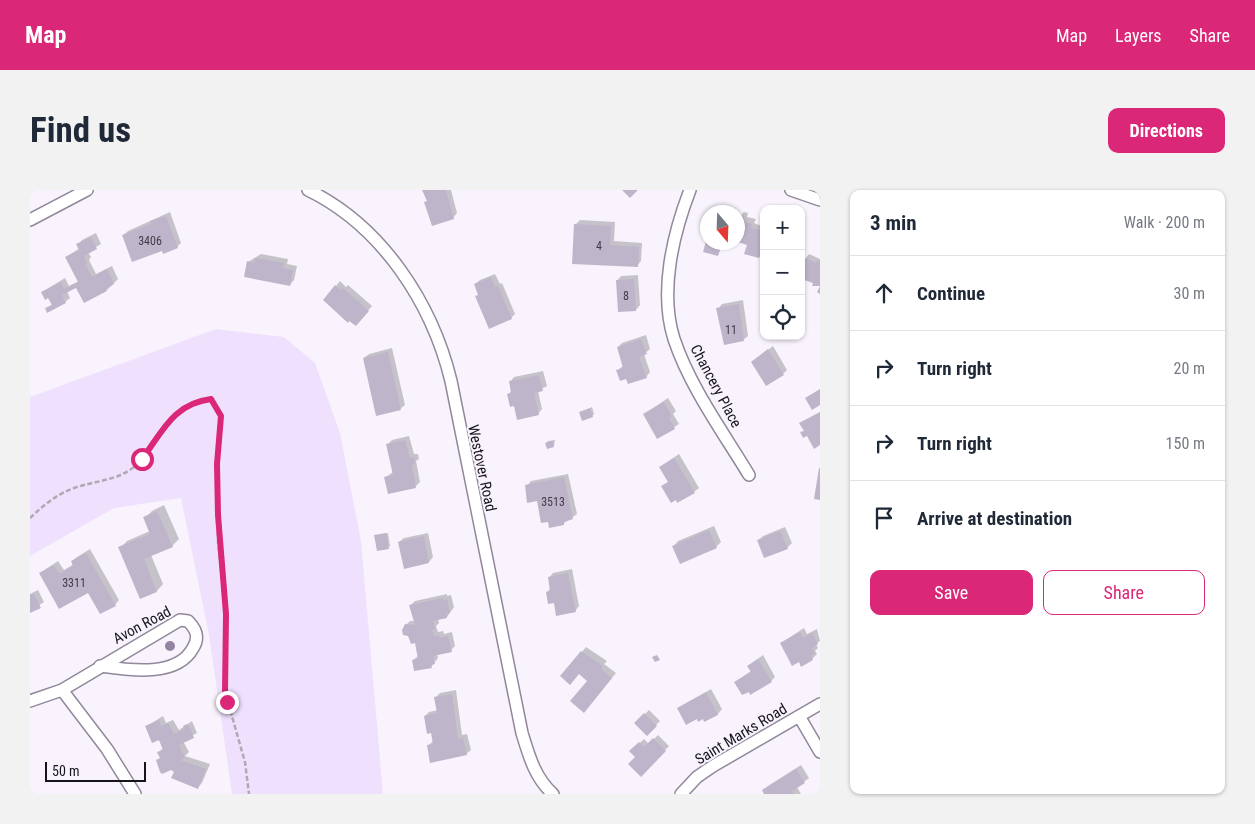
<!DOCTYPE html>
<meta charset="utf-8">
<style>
body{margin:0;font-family:"Roboto Condensed",sans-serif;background:#f2f2f3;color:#1f2937}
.controls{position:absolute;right:15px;top:15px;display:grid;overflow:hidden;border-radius:10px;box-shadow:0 1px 4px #0004}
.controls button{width:45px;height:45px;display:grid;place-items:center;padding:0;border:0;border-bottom:1px solid #e0e1e3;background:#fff;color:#1f2937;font:25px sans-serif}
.compass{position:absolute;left:670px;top:15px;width:45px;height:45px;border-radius:50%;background:#fff;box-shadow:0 1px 4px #0004;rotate:161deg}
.scale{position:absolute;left:15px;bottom:12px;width:101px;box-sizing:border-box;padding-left:5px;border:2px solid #18141c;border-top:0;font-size:14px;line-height:18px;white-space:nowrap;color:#18141c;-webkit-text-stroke:4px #f8f3fc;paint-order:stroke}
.stop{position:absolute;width:15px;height:15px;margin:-11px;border:4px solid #db2777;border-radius:50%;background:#fff}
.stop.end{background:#db2777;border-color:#fff;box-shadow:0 1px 5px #0008}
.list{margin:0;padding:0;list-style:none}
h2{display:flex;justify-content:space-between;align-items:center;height:65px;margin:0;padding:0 20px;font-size:21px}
h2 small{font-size:16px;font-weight:400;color:#747a83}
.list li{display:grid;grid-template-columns:32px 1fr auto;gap:15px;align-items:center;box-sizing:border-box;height:75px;padding:0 20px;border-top:1px solid #e0e1e3}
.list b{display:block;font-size:19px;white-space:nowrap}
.list em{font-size:16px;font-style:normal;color:#747a83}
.actions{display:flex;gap:10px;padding:15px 20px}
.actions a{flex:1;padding:11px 0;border:1px solid #db2777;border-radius:10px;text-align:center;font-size:18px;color:#db2777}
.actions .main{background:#db2777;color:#fff}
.icon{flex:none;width:28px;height:28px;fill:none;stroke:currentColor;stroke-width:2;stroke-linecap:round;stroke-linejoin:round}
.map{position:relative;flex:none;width:790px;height:604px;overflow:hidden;border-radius:10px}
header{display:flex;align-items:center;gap:30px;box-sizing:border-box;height:70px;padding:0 25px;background:#db2777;color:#fff}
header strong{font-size:24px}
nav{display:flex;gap:28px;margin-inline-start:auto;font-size:18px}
.intro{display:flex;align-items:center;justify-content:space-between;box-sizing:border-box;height:120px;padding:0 30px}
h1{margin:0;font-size:35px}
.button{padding:12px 22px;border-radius:10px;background:#db2777;color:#fff;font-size:18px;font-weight:700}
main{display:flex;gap:30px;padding:0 30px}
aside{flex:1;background:#fff;border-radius:10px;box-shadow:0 1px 4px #0004}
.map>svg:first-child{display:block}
.green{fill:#efe1fe}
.shadow{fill:#0003}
.building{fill:#bfb5ca}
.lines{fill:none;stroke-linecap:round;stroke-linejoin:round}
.minor-casing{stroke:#91889b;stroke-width:14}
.path{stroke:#aea9b2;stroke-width:2.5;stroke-dasharray:5 2.5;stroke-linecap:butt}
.minor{stroke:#fff;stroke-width:11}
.tree{fill:#9484a3}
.route{stroke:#db2777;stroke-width:6}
.labels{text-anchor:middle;stroke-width:4;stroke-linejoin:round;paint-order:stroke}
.number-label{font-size:12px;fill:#423c48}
.street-label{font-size:15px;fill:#18141c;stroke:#f8f3fc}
</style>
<header>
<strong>Map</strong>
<nav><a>Map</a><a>Layers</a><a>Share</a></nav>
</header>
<div class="intro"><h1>Find us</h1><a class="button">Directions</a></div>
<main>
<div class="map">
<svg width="790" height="604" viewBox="0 0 790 604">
<rect width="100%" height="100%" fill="#f8f3fc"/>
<!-- green -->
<path class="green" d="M186,139L254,147L285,173L310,243L331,351L353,604H202L179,445L151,308L84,318L0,366V207Z"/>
<!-- shadow -->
<path class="shadow" d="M394,0H421L427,23L423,28L398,11Z
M140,22L151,53L147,57L133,59L94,45L98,41Z
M714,22L718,23L717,27L726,29L724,33L734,37V59L728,67L718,54L708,51V24L711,25Z
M550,30L585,32L584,51L612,53L611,71L607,76L545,35Z
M66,43L71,54L58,62L61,67L59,70L66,84L82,76L88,89L77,100L46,97L37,101L40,108L35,112L17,119L23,113L19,106L12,102L35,88L39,96L49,91L36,67L50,58L48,55L52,50Z
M678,52H694L688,65L674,61Z
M231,64L258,69L257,74L267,76L264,90L260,95L218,72Z
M779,64L790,69V95L784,93L775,69Z
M465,84L470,94L472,93L485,124L481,128L449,104L445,94L450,90Z
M608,85L610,115L606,120L587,91L591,86Z
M310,91L316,97L318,95L342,116L330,130L306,96Z
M713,110L718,146L713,150L688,119L692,114Z
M616,145L620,159L614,164L620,182L616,187L597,188L588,180L594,175L588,157L592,153Z
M743,156L757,180L753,184L730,166Z
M362,158L375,215L370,219L334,168L339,164Z
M513,181L517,196L508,201L512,219L508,224L485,215L478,204L482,201L480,192L484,187Z
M638,208L646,221L643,224L649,234L628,248L614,224Z
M562,217L564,224L562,226L550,223Z
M379,246L384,264H388L389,269L386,271L390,292L385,297L356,287L363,282L358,254L362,250Z
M525,250L524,256L516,253L518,251Z
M649,264L669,298L664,302L633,297L639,291L630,277Z
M538,284L547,324L534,333L508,310L497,296L501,291Z
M134,315L149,349L142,356L121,365L133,394L127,401L111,407L90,358L97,351L120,341L115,328L122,321Z
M684,336L691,352L686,357L644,356L648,351Z
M755,337L762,353L757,358L728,351L733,346Z
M358,343L360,356L359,357L346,346Z
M398,343L403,367L399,372L375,377L369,352L374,348Z
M60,359L89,410L85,415L58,401L10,383L28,371L34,380L44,374L42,371L47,367Z
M542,379L549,416L545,421L517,402L521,398L519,388L523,383Z
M8,400L14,412L0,421V404Z
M417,404V406L421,405L424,417L417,427L408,429L409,433L406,436L408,442L413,441L414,444L422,442L425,456L421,460L407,464L408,468L401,477L383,470L388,466L386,452L376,435L380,431H385L381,415L385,411Z
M774,438L777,444L787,439L790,451L786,454L788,458L785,461L787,464L782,469L769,471L751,453Z
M556,457L577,471L574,474L586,483L558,517V491L549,483L532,486Z
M733,465L745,487L741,491L719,500L705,492L721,481L718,476Z
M681,499L692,519L688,524L675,531L673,528H667L648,519Z
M426,500L432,545L437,544L441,560L436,564L398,556L403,551L402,542L395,526L399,522L408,520L405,508L410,503Z
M619,520L630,531L617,544L606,533Z
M133,526L136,533L143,530L149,540L162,531L167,543L153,551L159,562L155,566L180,574L172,593L167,598L145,581L131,567L129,562L133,558L129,549L117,536Z
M628,545L639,556L611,585L607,567L601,561L614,549L619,554Z
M771,575L779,588L767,597L771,604H736L733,600L738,596Z"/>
<!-- building -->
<path class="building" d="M392,0H416L424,29L402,36L394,12L397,11Z
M592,0H608L600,8Z
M709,25L714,27L713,31L722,34L721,38L732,41L731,44H734V59L729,68L714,64L717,55L708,52Z
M136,26L148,58L133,64L132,61L102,72L92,45L121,34L120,31Z
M544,34L581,36L580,55L609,57L608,77L542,74Z
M61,47L67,59L54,66L57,73L55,74L62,87L77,79L84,94L76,99L77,101L54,113L46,98L32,105L36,113L17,123L15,118L22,115L18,108L15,110L11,102L31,92L34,99L48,92L35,67L49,60L46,54Z
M677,47L678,52H692L688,66L673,62Z
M225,68L254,73L253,78L263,80L260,96L214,87L217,71L224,73Z
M774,68L786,73L787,70L790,71V104L787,102L790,96H782L783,93L771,89V75Z
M461,87L465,97L468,96L482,129L459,139L445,106L448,105L444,94Z
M604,89L606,121L588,122L586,90Z
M305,95L311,100L313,98L339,121L326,136L319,131L318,133L293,110Z
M709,114L714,151L694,155L686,118Z
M611,149L617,164L609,167L617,188L598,194L596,189L590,191L586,180L593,178L587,157Z
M738,159L754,185L736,196L721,172Z
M358,162L371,220L346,226L333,168Z
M509,185L513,201L504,203L509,225L487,230L484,216L480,217L477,204L481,203L479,191Z
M790,199V215L782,220L775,208Z
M634,212L642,227L639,228L645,239L627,249L613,224Z
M560,218L563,227L552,231L549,222Z
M790,222V255L784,259L777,246L773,248L770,242L774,241L769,233Z
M375,250L380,268L384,267L385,274L382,275L386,298L358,304L354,287L363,285L356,254Z
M523,251L524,257L517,259L515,253Z
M644,268L665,303L647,313L646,310L641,313L631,296L638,292L629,277Z
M789,278H790V310L784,309Z
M534,287L543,329L534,332V335L519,338L518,332L511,333L507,311L497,313L495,295Z
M127,321L143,357L114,369L127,402L110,409L88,357L120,344L113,327Z
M679,340L687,358L650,374L642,356Z
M750,341L758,359L734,368L727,350Z
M356,343L359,359L347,361L344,345Z
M394,346L399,373L374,379L368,352Z
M56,363L86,416L70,424L58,403L29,419L9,383L24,375L29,384L43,376L41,371Z
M538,383L546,422L526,426L524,413L518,414L516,402L520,401L518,387Z
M4,404L11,418L0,423V405Z
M413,408V410L417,409L420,423H416L417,428L403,431L405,439L402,440L404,446L409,445V448L418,446L422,462L403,466L405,474L401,475L402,478L384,481L382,470L388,469L385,453L381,454L378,446L373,445L372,440L375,434L385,435L379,415Z
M770,442L773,448L782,443L788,454L782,458L785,463L781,466L783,470L771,477L769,472L762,476L750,453Z
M551,461L573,476L571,479L582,488L554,523L540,511L557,491L549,484L540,495L530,486Z
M627,465L630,470L625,472L622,467Z
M728,469L742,492L720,505L719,502L712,505L704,492L721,482L717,476Z
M676,502L688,525L674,532L673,529L668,532L667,529L656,535L647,518Z
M422,504L428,549L433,548L437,565L400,573L397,555L403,554L401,543L397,544L394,526L407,523L404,507Z
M614,523L627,536L617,546L604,533Z
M129,530L131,536L138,533L144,544L155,539L153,536L157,534L159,536L164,548L149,555L155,568L150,570L176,579L168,599L141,588L144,582L141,580L132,584L130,582L126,570L130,568L127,562L133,560L129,550L122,553L115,536Z
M623,548L636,561L611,587L598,574L605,567L599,561L609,552L614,557Z
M766,579L775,593L762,601L764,604H734L732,600Z"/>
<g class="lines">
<defs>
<path id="minor" d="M278,0C352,36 402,113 421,191L492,543C499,566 505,588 523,604
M660,0C643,44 629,102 644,149C660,197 693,242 719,285
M761,0L790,10
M0,30L57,0
M32,500L77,559L105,604
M0,511L32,500L150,430L158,431C166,439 170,447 163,458C147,488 98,480 70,476
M769,526L790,562
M651,604L667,587L683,576L790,514"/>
</defs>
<!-- minor casing -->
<use href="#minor" class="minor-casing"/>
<!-- path -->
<path class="path" d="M0,328C14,315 28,303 47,297C66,291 88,290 104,277C135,252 131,215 181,209L191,226L187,286L188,353L196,424L195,502L215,572L219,604"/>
<!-- minor -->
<use href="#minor" class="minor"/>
</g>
<!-- trees -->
<circle class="tree" cx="140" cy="456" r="5"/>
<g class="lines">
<!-- route -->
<path class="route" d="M112,269C133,241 143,214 181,209L191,226L187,274L188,325L196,424L195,502L197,512"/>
</g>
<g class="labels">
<!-- number labels -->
<g class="number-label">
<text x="120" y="55">3406</text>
<text x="569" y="60">4</text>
<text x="596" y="110">8</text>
<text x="701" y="144">11</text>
<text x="523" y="316">3513</text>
<text x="44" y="397">3311</text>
</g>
<!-- street labels -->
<g class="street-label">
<text transform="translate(686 196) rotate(62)" y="5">Chancery Place</text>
<text transform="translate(452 278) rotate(78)" y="5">Westover Road</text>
<text transform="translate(112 435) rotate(-28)" y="5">Avon Road</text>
<text transform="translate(711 544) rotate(-31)" y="5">Saint Marks Road</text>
</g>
</g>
</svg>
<div class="controls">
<button>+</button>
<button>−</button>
<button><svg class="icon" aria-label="locate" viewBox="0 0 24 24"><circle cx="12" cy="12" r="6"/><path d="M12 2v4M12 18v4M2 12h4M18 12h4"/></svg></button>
</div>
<svg class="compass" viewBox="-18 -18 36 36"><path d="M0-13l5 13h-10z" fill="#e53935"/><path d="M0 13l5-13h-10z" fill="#747a83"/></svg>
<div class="scale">50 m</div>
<div class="stop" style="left:112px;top:269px"></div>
<div class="stop end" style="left:197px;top:512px"></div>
</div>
<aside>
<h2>3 min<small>Walk · 200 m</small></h2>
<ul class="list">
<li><svg class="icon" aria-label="ahead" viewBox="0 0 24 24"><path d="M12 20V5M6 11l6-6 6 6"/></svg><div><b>Continue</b></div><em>30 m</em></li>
<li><svg class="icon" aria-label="right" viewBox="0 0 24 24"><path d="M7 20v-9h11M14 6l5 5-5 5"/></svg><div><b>Turn right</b></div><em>20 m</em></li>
<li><svg class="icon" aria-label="right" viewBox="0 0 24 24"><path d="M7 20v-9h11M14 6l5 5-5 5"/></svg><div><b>Turn right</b></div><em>150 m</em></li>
<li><svg class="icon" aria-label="arrive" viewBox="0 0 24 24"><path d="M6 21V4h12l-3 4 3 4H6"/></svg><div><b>Arrive at destination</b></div></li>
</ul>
<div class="actions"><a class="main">Save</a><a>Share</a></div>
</aside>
</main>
